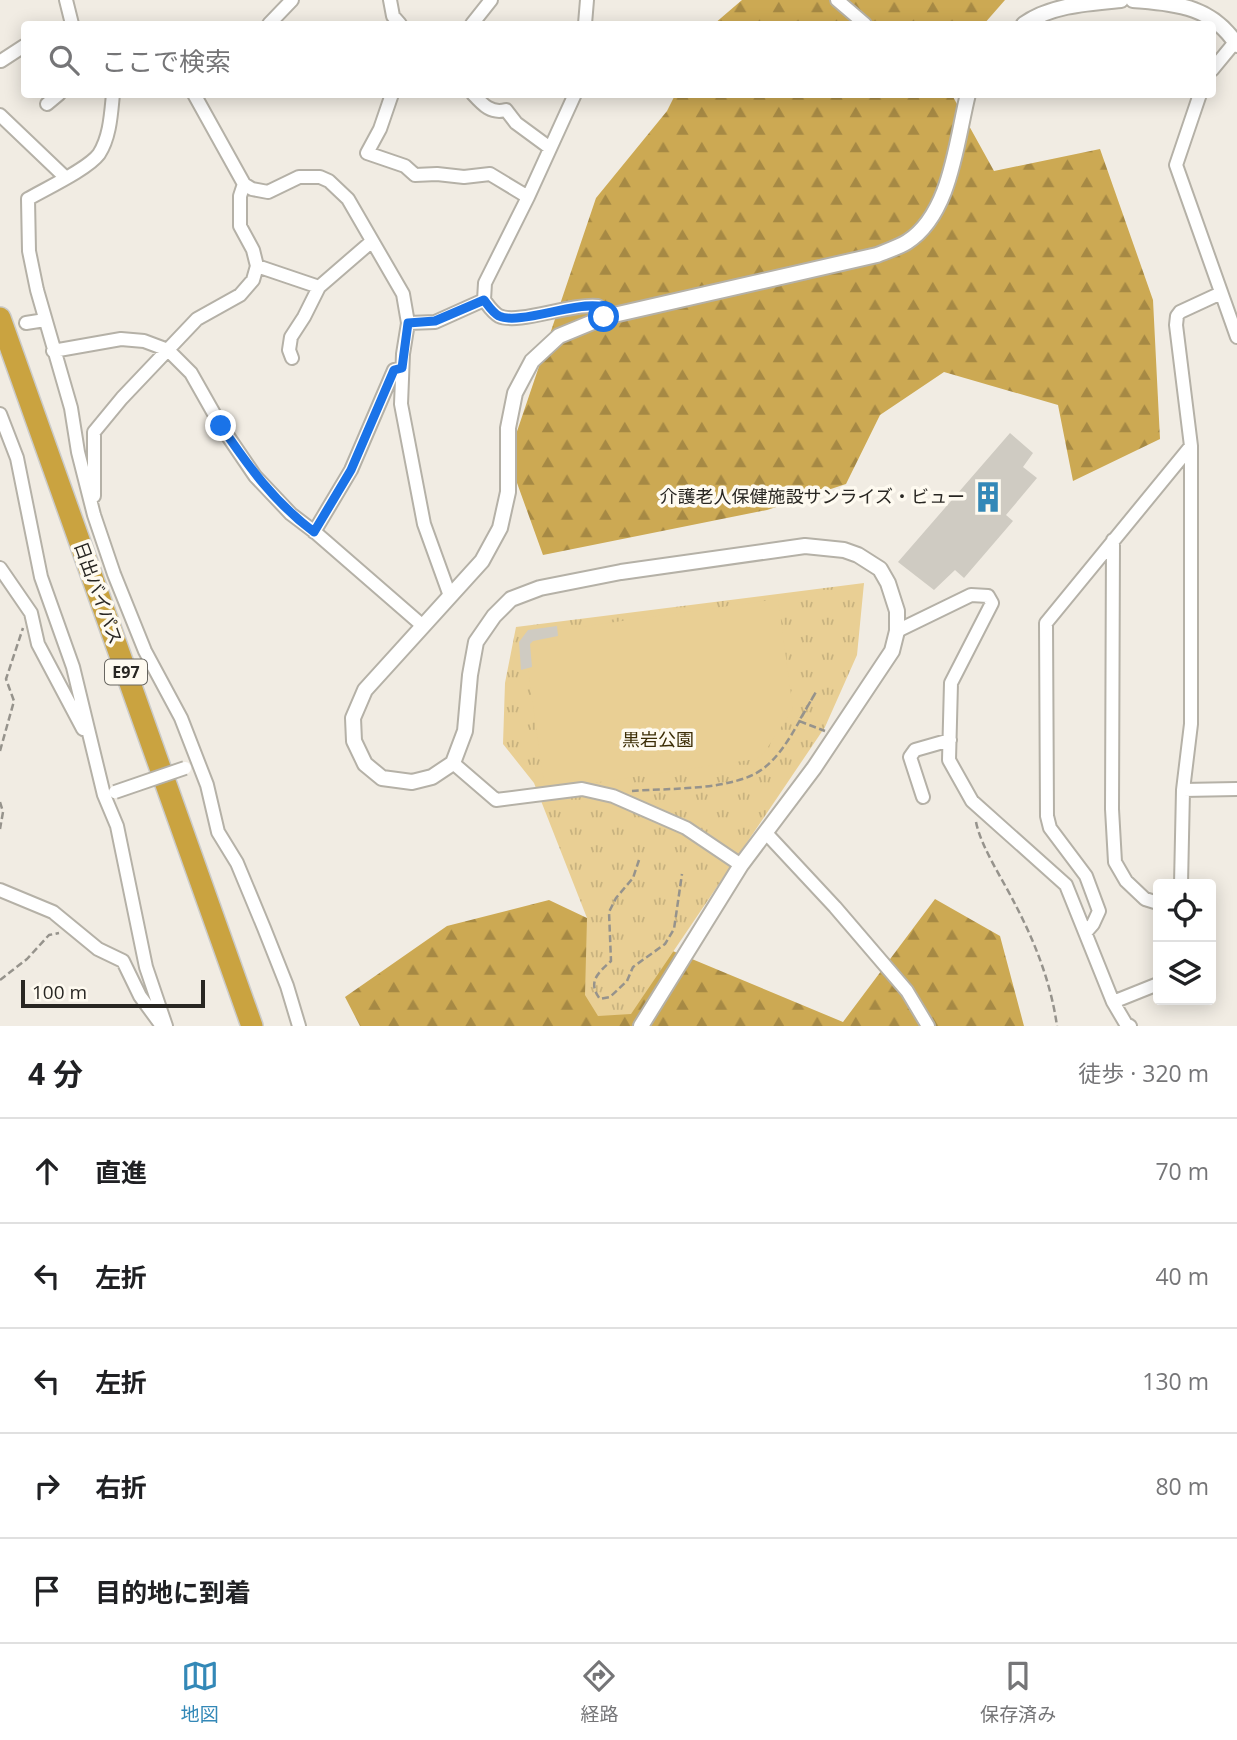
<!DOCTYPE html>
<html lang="ja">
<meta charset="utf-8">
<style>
body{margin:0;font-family:"Open Sans","Noto Sans JP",sans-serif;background:#f2f2f2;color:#202124}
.controls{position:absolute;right:21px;bottom:21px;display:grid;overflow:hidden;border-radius:7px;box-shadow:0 4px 18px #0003}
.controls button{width:63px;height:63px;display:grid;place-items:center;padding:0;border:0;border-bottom:2px solid #e0e0e0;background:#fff;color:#202124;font:35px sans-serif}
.scale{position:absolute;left:21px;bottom:18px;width:184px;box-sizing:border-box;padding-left:7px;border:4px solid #282622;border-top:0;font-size:19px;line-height:24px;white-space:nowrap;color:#282622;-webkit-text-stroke:5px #fefaf0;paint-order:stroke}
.stop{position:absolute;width:21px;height:21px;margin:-16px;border:5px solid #1a73e8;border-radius:50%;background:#fff}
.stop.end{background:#1a73e8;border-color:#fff;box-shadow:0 2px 7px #0008}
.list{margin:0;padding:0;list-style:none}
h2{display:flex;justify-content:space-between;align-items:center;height:91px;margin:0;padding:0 28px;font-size:30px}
h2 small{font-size:23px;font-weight:400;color:#757577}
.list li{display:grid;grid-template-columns:46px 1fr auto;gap:21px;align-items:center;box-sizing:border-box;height:105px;padding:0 28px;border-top:2px solid #e0e0e0}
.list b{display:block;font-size:26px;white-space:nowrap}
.list em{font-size:23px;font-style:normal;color:#757577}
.icon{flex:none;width:38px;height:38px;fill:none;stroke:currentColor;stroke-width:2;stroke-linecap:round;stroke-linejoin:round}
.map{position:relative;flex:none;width:1237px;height:1026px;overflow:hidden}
.search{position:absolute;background:#fff;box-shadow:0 4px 18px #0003;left:21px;right:21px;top:21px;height:77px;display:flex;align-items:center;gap:18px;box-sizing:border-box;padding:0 24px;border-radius:7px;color:#757577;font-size:26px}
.sheet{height:616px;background:#fff}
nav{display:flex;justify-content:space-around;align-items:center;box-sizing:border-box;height:98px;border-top:2px solid #e0e0e0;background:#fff;font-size:19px;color:#757577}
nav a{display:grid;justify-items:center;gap:4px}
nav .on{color:#3388b7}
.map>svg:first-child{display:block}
.forest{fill:url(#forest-firs)}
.park{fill:url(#park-tufts)}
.garden{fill:#e9cf94}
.building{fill:#cfcbc2}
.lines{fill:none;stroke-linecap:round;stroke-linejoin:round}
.minor-casing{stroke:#b5b1a7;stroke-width:16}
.tertiary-casing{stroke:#b5b1a7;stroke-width:18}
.motorway-casing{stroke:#cbcbca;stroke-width:24}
.path{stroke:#96938c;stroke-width:2.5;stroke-dasharray:7 3.5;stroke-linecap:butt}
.minor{stroke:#fff;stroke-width:12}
.tertiary{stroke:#fff;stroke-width:14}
.motorway{stroke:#caa340;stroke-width:21}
.minor-bridge-casing{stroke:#b5b1a7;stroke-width:16;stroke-linecap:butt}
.minor-bridge{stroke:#fff;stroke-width:12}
.route{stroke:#1a73e8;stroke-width:9}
.labels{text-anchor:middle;stroke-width:7;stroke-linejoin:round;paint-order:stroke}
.shield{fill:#fefaf0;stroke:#686660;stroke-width:2}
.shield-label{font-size:16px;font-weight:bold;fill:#282622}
.poi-label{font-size:18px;fill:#282622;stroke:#fefaf0;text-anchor:end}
.street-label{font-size:18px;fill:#282622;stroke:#fefaf0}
.park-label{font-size:18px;fill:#3b2c05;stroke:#fefaf0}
</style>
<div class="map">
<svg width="1237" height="1026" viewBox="0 0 1237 1026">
<defs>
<pattern id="forest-firs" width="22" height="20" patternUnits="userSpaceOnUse" patternTransform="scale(1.75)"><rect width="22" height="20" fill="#cca953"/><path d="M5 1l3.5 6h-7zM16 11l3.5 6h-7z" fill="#a68944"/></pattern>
<pattern id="park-tufts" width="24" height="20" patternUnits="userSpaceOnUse" patternTransform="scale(1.75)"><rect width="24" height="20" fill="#e9cf94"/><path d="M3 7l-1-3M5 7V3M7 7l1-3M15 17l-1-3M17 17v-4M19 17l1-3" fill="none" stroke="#c8b27f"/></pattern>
</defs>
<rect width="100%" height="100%" fill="#f1ece3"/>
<!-- forest -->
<path class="forest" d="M742,0H1005L984,24H714Z
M675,95H952L994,171L1100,149L1153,300L1160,439L1073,481L1058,405L944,372L880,415L846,484L767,510L543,555L508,458L596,198L667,111Z
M935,899L1000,936L1024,1026H360L345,997L447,926L549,900L587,918L615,927L843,1022Z"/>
<!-- park -->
<path class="park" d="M864,583L857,655L825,727L631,1014L598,1016L585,995L587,918L534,783L503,744L505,683L516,627Z"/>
<!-- garden -->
<path class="garden" d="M778,599L793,709L764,753L756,759L545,790L523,635Z"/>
<!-- building -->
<path class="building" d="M1010,433L1033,453L1023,467L1037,478L1006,515L1013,521L964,578L955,570L934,590L898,562Z
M557,626L558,636L533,641L530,644L532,667L521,670L519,642L528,630Z"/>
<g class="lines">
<defs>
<path id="minor" d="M66,0L72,24
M390,0L393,16L400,24
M837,0L865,24
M269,24L292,0
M472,24L491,0
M585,24L587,0
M1,61L24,46
M1212,70L1235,42
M113,94C111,114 110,137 99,154C88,169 45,189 28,199L29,251L37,290L71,408L78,452L94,515L114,574L145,651L181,718L207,785L218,832L237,863L264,928L287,986L299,1026
M392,94L380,129L367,153L405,166L415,175L437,174L464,177L490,174L528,197
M473,94C483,105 491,114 506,110L516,123L550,148
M575,94L528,197L485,283L484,300C488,305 492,312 499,316C518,325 571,303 598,306L605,317
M1200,94L1176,165L1237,337
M47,104L59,94
M0,115L66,178
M244,184L252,189L268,192L299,177H320L329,181L348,199L403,294L408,323L403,354L401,404L424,524L450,596
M257,266L319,287
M26,323L45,320
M408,323L435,322L484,300
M53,351L121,339L144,341L168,350L191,373L221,426L255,476L291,514L316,533L423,626
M292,358L289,350L291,337L304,317L319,287L371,242
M0,414L17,458L41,577L73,667L104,795L117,826L146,967L166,1026
M94,496V432L122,398L197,319L240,295L253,280L257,266L253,250L240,226V196L244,184L194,94
M314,532L351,470L394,370L402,368
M1113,540L1112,809L1115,862L1126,881L1145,899L1158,903
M0,568L31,613L38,644L83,729
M897,631L971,595L988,596L992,603L951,683L949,760L972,801L1066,885L1113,1002L1126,1024L1130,1026
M453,763L496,800L582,789L613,796L686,828L741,865
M1183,790L1237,789
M923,797L910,757L915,750L950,740
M766,833L835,907L907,991L928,1026
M1181,884L1183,790L1191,724V446L1176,325L1177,316L1180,312L1221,293
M0,890L53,912L98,949L123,961L140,996L162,1026
M1086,932L1093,924L1099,911L1086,876L1050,828L1047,816L1046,623L1191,446
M1113,1002L1158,984"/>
<path id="tertiary" d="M1133,0C1176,4 1211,5 1237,45
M1024,24C1051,5 1089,3 1121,0
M641,1026L741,865L814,768L892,651L897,631V611L888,583L880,569L858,555L844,550L805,546L621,572L540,588L511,599L494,616L476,642L470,675L465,731L453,763L432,777L412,782L382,778L365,764L354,741L353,718L365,690L482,561L500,528L508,492V428L515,393L532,361L559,336L605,317L877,255C887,251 899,247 907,242C951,214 956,142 968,94"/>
<path id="motorway" d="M0,318L252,1026"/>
</defs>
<!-- minor casing -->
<use href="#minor" class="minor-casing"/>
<!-- tertiary casing -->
<use href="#tertiary" class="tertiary-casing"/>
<!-- motorway casing -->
<use href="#motorway" class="motorway-casing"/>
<!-- path -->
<path class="path" d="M0,751L14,701L6,679L23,628
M632,791C669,788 735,791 764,768C787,750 801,716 816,692L799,721L825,731
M0,802L3,812L0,829
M976,822C981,847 1003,880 1015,904C1035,942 1051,983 1057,1026
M639,860L633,878L616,898L609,912L611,961C598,973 587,982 600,999L610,997L627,981L633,967L665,944L674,929L682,874
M0,980L27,959L49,935L59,933"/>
<!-- minor -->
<use href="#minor" class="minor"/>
<!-- tertiary -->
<use href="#tertiary" class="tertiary"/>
<!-- motorway -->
<use href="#motorway" class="motorway"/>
<defs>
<path id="minor-bridge" d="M115,792L185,768"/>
</defs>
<!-- minor-bridge casing -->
<use href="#minor-bridge" class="minor-bridge-casing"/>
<!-- minor-bridge -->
<use href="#minor-bridge" class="minor-bridge"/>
</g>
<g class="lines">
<!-- route -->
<path class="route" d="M221,426C249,467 274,502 314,532L351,470L394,370L402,368L408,323L435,321L484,300C488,305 492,312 499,316C518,325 571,303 598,306L604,317"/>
</g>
<!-- icons -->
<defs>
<symbol id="building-bare" viewBox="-9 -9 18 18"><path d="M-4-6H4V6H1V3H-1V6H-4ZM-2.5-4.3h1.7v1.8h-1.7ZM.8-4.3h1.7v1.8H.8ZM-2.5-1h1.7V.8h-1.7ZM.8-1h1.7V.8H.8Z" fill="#3388b7" stroke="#fefaf0" stroke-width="2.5" paint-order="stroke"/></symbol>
</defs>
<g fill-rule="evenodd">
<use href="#building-bare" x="966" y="475" width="44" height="44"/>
</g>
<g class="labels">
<!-- shield labels -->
<rect class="shield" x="105" y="659.5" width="42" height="25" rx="5"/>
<g class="shield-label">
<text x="126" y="678">E97</text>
</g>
<!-- poi labels -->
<g class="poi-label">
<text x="965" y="503">介護老人保健施設サンライズ・ビュー</text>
</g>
<!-- street labels -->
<g class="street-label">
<text transform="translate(98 593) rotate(70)" y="6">日出バイパス</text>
</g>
<!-- park labels -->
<g class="park-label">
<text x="658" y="746">黒岩公園</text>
</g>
</g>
</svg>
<div class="controls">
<button><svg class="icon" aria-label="locate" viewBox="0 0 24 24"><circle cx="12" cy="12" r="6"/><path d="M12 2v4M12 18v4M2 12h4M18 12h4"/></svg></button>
<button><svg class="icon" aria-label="layers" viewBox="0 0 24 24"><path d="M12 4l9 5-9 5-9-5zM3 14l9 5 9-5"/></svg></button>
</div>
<div class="scale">100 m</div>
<div class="stop" style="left:604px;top:317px"></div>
<div class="stop end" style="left:221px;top:426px"></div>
<div class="search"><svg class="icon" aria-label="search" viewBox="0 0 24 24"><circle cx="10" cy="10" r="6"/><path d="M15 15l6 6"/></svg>ここで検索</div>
</div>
<section class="sheet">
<h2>4 分<small>徒歩 · 320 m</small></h2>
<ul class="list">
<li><svg class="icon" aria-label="ahead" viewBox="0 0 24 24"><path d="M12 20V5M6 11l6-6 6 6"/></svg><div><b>直進</b></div><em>70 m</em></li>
<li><svg class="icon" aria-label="left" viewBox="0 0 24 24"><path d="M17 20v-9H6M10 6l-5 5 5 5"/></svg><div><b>左折</b></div><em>40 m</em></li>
<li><svg class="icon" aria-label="left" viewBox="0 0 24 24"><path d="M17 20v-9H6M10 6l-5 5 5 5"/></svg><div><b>左折</b></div><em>130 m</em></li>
<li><svg class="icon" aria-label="right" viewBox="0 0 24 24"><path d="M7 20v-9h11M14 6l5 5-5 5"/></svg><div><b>右折</b></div><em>80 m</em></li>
<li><svg class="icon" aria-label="arrive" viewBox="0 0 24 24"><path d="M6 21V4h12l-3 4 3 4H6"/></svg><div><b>目的地に到着</b></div></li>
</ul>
</section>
<nav>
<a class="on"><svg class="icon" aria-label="map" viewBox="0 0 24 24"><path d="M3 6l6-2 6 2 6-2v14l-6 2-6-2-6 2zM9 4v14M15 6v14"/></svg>地図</a>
<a><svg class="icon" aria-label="directions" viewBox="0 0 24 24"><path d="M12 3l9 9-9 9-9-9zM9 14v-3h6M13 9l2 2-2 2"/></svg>経路</a>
<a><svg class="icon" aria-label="saved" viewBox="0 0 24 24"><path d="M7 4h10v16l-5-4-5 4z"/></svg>保存済み</a>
</nav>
